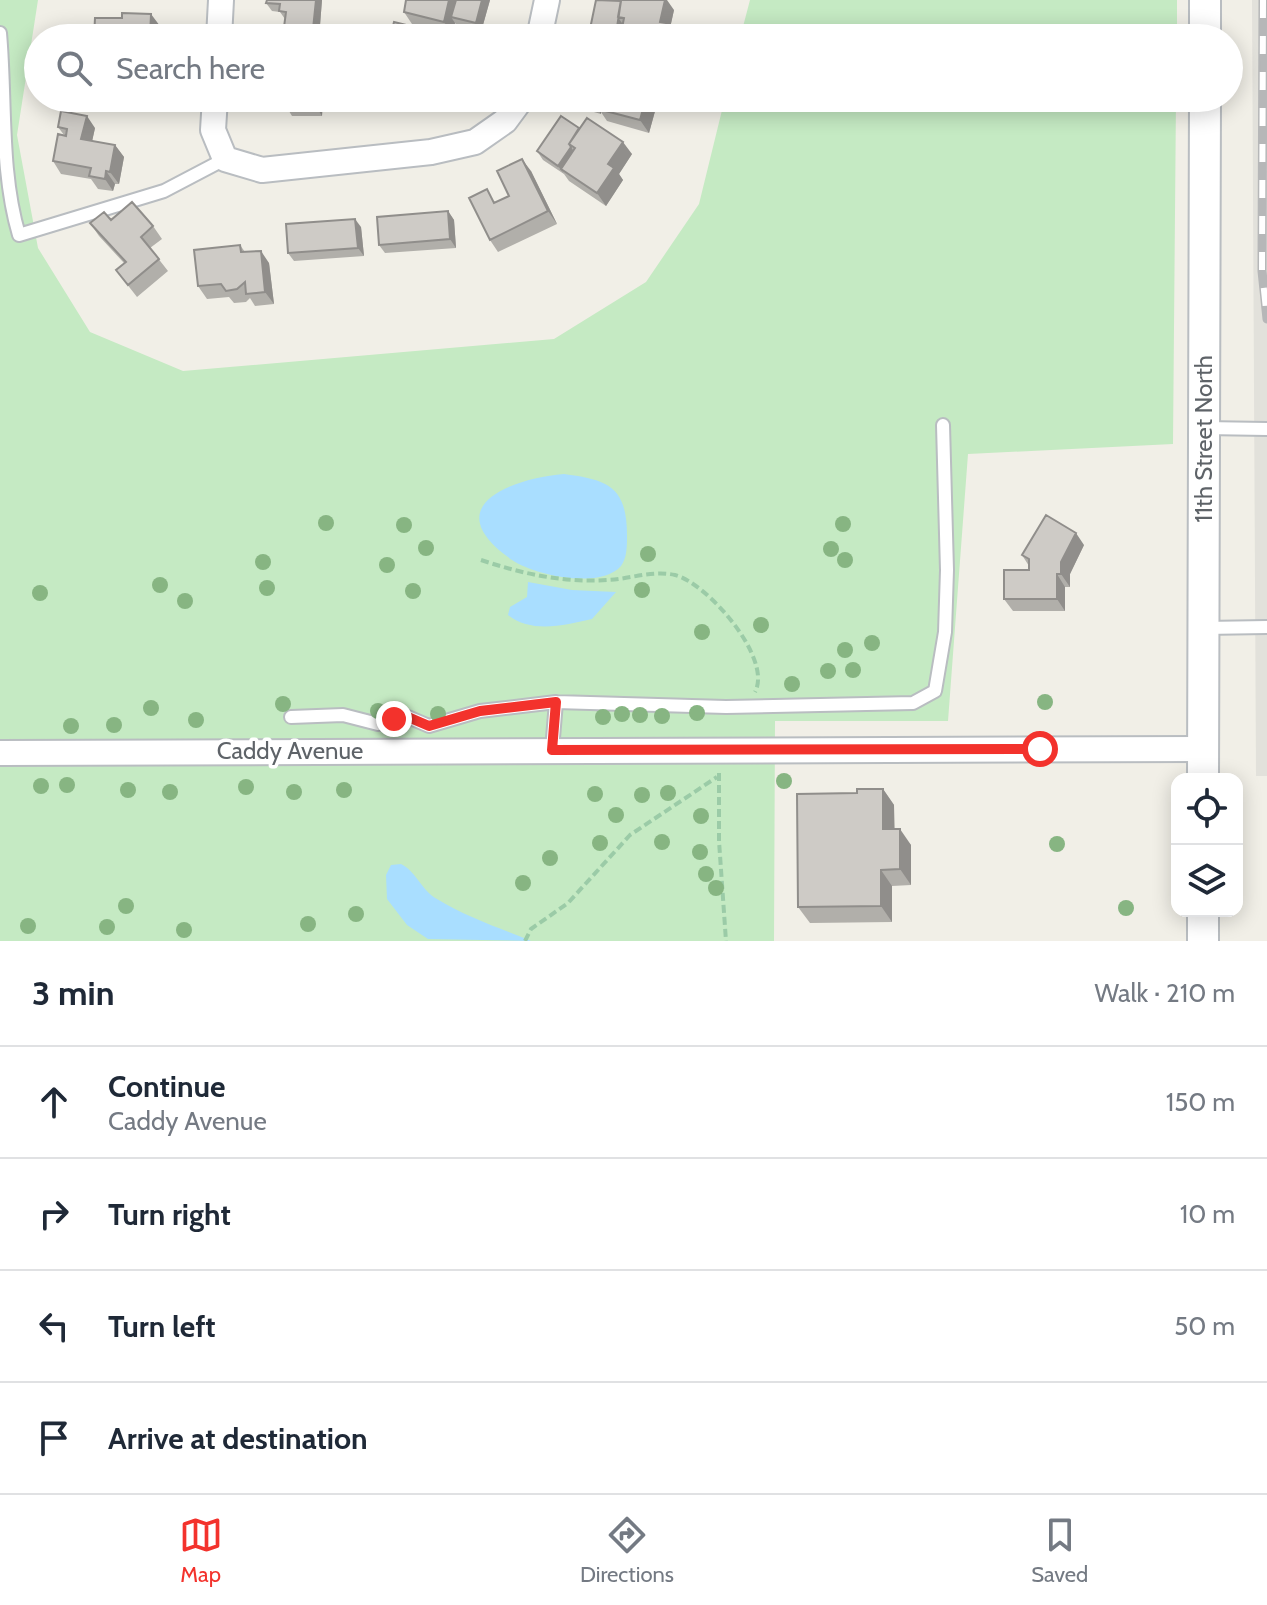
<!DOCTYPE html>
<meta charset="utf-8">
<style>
body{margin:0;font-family:Cabin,sans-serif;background:#f6f6f7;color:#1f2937}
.controls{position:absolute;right:24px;bottom:24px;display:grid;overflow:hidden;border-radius:16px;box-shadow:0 4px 20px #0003}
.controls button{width:72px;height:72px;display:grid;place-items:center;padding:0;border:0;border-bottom:2px solid #e0e1e3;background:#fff;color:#1f2937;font:40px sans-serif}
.stop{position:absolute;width:24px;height:24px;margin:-18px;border:6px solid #f3322c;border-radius:50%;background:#fff}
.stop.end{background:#f3322c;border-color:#fff;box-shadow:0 2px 8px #0008}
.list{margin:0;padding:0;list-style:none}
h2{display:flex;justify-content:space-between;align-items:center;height:104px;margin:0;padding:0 32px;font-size:34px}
h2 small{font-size:26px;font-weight:400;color:#747a83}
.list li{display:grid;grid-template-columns:52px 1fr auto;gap:24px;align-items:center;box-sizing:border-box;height:112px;padding:0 32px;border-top:2px solid #e0e1e3}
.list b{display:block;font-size:30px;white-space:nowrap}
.list p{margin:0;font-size:26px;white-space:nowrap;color:#747a83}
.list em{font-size:26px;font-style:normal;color:#747a83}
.icon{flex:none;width:44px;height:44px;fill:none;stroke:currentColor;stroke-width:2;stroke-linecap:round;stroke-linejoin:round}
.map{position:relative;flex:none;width:1267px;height:941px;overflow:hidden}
.search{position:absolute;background:#fff;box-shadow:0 4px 20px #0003;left:24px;right:24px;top:24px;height:88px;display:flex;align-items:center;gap:20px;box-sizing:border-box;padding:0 28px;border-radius:44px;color:#747a83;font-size:30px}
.sheet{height:552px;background:#fff}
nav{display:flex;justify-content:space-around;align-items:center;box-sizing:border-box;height:112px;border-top:2px solid #e0e1e3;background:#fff;font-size:22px;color:#747a83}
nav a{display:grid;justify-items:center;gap:4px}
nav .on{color:#f3322c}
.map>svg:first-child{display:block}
.industrial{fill:#e2e1db}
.green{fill:#c5eac3}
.water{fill:#a9deff}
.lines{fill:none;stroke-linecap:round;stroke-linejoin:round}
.service-casing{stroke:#b9bdc1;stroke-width:16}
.minor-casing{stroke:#b9bdc1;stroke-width:28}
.tertiary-casing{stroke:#b9bdc1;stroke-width:34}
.path{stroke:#9bcba7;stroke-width:4;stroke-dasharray:8 4;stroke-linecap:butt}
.service{stroke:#fff;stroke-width:12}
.minor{stroke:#fff;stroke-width:24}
.tertiary{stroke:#fff;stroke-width:30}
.rail-casing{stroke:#b6b7b8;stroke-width:9}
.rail{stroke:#fff;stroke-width:6;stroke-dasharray:18;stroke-linecap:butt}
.tree{fill:#87b582}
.wall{fill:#b1afaa}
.shaded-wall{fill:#908e8b}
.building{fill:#cecbc6;stroke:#908e8b;stroke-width:2}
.route{stroke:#f3322c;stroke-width:10}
.labels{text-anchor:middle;stroke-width:7;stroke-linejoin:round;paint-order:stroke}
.street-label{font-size:24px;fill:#5e6368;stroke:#fff}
</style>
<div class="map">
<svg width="1267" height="941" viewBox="0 0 1267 941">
<rect width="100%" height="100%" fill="#f1efe7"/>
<!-- industrial -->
<path class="industrial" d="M1252,0H1267V776H1256Z"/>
<!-- green -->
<path class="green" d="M0,0H38L17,135L38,248L90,332L183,371L554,339L646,282L699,204L725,98H1176L1173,444L968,454L948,721H775L774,941H0Z
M750,0H1177V38H740Z"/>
<!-- water -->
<path class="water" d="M564,474C609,480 627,487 627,536C627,546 627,558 621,566C600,590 534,575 512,560C436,507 509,479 564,474Z
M528,582L572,590L616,592L592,619C565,625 532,634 508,615L510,607L527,597Z
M401,864C416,871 421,890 437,899C466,917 500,928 531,941L428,939L407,925L387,899L386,875L391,865Z"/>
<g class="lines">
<defs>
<path id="service" d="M0,33C6,100 0,171 19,235L164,191L225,159
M1204,428L1267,429
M1204,628L1267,627
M291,717L343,715L378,724L408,717L429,726L480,711L556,702L726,707L913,703L935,691L945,632L947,570L943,425
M552,750L556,702"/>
<path id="minor" d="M219,38L221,0
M539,38L547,0
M215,98L213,130L225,159L262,170L431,152L475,142L505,121L522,98
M0,753L1203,749"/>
<path id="tertiary" d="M1205,38V0
M1203,779L1205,98
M1203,941V911"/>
</defs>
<!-- service casing -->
<use href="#service" class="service-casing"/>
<!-- minor casing -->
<use href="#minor" class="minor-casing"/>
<!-- tertiary casing -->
<use href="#tertiary" class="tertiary-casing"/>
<!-- path -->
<path class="path" d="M481,560C523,574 564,583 608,580C630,579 652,570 675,575C707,583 773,658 755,692
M719,773V841L726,941
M525,941L531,929L568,903L630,835L717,777"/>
<!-- service -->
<use href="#service" class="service"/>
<!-- minor -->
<use href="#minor" class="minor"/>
<!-- tertiary -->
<use href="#tertiary" class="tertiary"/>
<defs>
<path id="rail" d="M1263,0L1262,271L1267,319"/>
</defs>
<!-- rail casing -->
<use href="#rail" class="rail-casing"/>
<!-- rail -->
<use href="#rail" class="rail"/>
</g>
<!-- trees -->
<g class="tree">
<circle cx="326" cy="523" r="8"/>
<circle cx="843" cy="524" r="8"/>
<circle cx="404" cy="525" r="8"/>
<circle cx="426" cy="548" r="8"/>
<circle cx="831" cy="549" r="8"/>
<circle cx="648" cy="554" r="8"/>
<circle cx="845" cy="560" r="8"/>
<circle cx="263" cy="562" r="8"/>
<circle cx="387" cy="565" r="8"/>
<circle cx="160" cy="585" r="8"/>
<circle cx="267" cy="588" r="8"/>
<circle cx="642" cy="590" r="8"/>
<circle cx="413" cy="591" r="8"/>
<circle cx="40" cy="593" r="8"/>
<circle cx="185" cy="601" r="8"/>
<circle cx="761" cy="625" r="8"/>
<circle cx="702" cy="632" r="8"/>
<circle cx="872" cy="643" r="8"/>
<circle cx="845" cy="650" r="8"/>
<circle cx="853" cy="670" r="8"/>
<circle cx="828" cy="671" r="8"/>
<circle cx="792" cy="684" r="8"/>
<circle cx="1045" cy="702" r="8"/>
<circle cx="283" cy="704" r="8"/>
<circle cx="151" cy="708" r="8"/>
<circle cx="378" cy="711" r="8"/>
<circle cx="697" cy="713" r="8"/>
<circle cx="438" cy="714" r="8"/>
<circle cx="622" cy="714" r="8"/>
<circle cx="640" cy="715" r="8"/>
<circle cx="662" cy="716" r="8"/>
<circle cx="603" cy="717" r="8"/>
<circle cx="196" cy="720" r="8"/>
<circle cx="114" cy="725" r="8"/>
<circle cx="71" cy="726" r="8"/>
<circle cx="784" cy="781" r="8"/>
<circle cx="67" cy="785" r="8"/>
<circle cx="41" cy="786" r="8"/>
<circle cx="246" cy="787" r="8"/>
<circle cx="128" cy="790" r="8"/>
<circle cx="344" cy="790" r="8"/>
<circle cx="170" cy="792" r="8"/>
<circle cx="294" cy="792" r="8"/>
<circle cx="668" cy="793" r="8"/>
<circle cx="595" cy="794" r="8"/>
<circle cx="642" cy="795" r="8"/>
<circle cx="616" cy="815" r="8"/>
<circle cx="701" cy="816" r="8"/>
<circle cx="662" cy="842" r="8"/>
<circle cx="600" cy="843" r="8"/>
<circle cx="1057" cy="844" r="8"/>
<circle cx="700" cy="852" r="8"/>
<circle cx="550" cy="858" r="8"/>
<circle cx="706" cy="874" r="8"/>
<circle cx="523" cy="883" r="8"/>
<circle cx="716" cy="888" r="8"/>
<circle cx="126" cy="906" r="8"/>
<circle cx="1126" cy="908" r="8"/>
<circle cx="356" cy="914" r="8"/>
<circle cx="308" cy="924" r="8"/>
<circle cx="28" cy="926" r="8"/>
<circle cx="107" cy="927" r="8"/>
<circle cx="184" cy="930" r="8"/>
</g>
<!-- wall -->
<path class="wall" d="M267,0H322L319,38L290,35L284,27L285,19L280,12L272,11L266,3Z
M406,0H490L481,32L457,26L455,23L453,34L412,24L404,12Z
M596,0L674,10L670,28L675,35V38L596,37L590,29Z
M281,98H323L322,116H292Z
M570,99L657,104L649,133L607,121L601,112V114L576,107Z
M58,127L95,128L92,141L115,145L124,157L119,184H115L113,191L98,189L91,179L61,174L53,161L64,135Z
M579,128L632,154L619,174L623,180L606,206L569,181L564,174L543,160L537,151Z
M531,171L557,224L498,252L490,240L496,202L509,196Z
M448,211L454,220L456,248L385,253L379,245Z
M111,220L153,226L162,239L150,248L168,271L137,297L116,270L124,263L99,236L90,223Z
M361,227L364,256L294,261L288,253Z
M240,245L245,252L269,263L274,304L255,306L250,298L246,302L234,303L229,297L207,299L198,286Z
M1084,545L1070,574V587H1065V611H1013L1004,599L1029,570V566L1022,555Z
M883,789L894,805V829L911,845V885L892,886V922L810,923L798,907L857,793Z"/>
<!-- shaded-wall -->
<path class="shaded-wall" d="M316,0H322L319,38L313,29Z
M449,0H457L451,17L455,23L453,34L444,22Z
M482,0H490L481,32L476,23Z
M665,0H667L674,10L670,28L675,35V38H663L660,22Z
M151,14L160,26V38H150Z
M619,19L625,27L623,38H618L616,34Z
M314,98H323L322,116L314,103Z
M597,98H605L598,109L601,112V114L595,106Z
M646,98H653L657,104L649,133L640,120Z
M87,116L95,128L90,151L81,139Z
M623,142L632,154L619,174L623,180L606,206L597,193L608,164Z
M115,145L124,157L119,184L110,172Z
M571,147L576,155L561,169L564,174L558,166Z
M522,159L531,171L557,224L548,211Z
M106,171L115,184L113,191L105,179Z
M448,211L454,220L456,248L450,239Z
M355,219L361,227L364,256L358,248Z
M261,251L269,263L274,304L265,292Z
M1076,533L1084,545L1070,574V587L1061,574V562Z
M1057,574L1065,587V611L1057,599Z
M883,789L894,805L895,845L883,829Z
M900,829L911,845V885L900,869Z
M881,870L892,886V922L881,906Z"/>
<!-- building -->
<path class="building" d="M267,0H316L313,29L284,27L286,12L279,11L280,4L266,3Z
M406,0H449L444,22L404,12Z
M456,0H482L476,23L451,17Z
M596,0L621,1L616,34L590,29Z
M621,0H665L660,22L666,23L663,38H620L624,18L618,17Z
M122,13L151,14L150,38H94L95,18H122Z
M394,22L435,32L433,38H390Z
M284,98H314V103H284Z
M570,98H597L595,106Z
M602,98H646L640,120L598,109Z
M61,111L87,116L81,139L115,145L110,172L106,171L105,179L89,176L91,168L53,161L58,134L66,136L67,129L58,127Z
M561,116L579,128L569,144L571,147L558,166L537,151Z
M587,118L623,142L608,164L614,168L597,193L561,169L575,148L569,144Z
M522,159L548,211L490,240L469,198L487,189L494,203L509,196L497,171Z
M132,202L153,226L141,237L159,259L128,285L116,270L126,262L90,223L104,212L111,220Z
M448,211L450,239L379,245L377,217Z
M355,219L358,248L288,253L286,224Z
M240,245L241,252L261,251L265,292L246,294L245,282L237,289L226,291L221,284L198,286L194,250Z
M1046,515L1076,533L1061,562V574H1057V599H1004V570H1029V559L1022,555Z
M857,789H883V829H900V869L881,870V906L798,907L797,794L857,793Z"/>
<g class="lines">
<!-- route -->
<path class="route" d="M394,719L408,717L429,726L480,711L556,702L552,750L1040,749"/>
</g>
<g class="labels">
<!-- street labels -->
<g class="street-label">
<text transform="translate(1204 439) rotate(-90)" y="8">11th Street North</text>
<text x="290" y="759">Caddy Avenue</text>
</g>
</g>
</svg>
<div class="controls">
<button><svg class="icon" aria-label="locate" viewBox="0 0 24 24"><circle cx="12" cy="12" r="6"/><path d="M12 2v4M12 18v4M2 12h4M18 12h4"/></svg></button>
<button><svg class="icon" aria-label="layers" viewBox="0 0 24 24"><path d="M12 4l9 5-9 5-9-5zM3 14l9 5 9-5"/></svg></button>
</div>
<div class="stop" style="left:1040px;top:749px"></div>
<div class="stop end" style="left:394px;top:719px"></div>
<div class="search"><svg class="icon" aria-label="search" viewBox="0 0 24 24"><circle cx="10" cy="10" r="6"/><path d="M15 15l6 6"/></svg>Search here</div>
</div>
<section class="sheet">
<h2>3 min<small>Walk · 210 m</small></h2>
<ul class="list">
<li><svg class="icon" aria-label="ahead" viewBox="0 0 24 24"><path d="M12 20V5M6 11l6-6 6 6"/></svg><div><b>Continue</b><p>Caddy Avenue</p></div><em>150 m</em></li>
<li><svg class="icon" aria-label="right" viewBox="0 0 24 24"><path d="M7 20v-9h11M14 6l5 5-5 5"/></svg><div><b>Turn right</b></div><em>10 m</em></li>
<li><svg class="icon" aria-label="left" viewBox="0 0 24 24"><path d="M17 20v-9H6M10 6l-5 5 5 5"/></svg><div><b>Turn left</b></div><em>50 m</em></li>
<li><svg class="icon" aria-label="arrive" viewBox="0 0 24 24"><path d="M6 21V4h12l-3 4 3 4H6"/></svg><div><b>Arrive at destination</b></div></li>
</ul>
</section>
<nav>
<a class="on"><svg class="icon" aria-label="map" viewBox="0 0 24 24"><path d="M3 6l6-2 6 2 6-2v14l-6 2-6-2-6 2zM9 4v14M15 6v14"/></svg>Map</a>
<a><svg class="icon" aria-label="directions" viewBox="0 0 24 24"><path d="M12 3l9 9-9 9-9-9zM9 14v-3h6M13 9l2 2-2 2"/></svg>Directions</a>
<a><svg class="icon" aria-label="saved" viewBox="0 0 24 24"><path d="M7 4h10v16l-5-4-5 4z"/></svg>Saved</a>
</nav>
